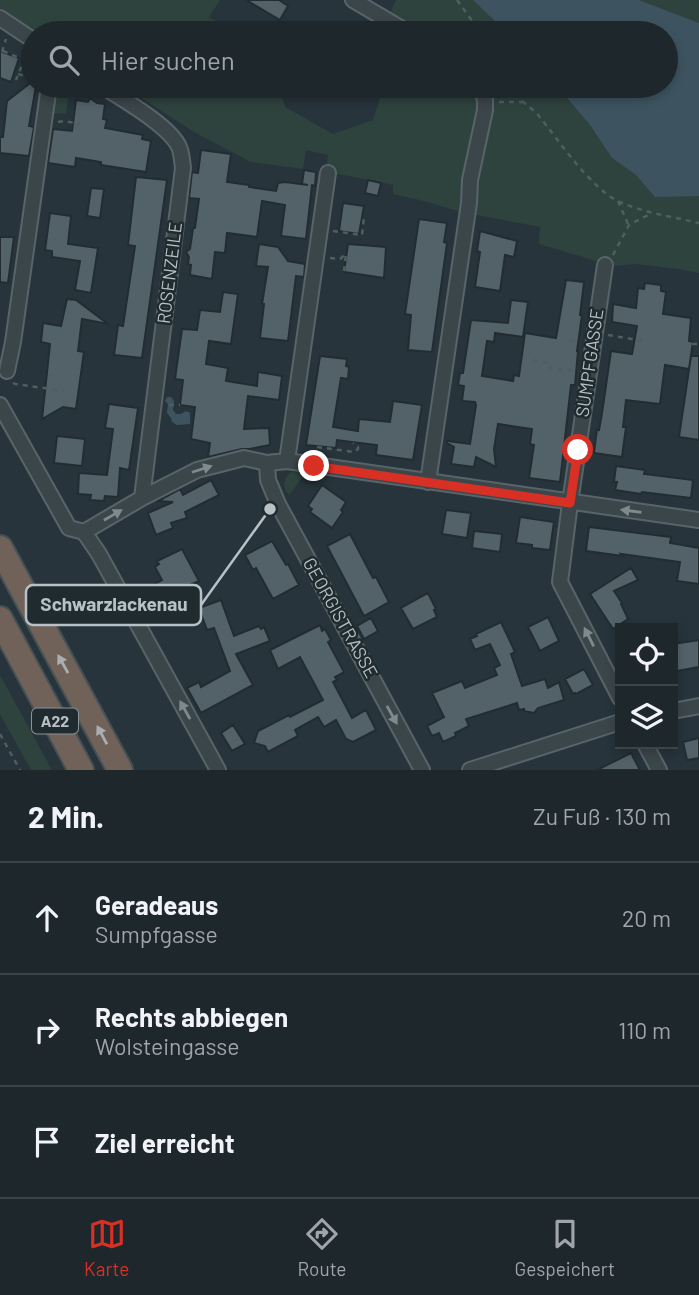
<!DOCTYPE html>
<html lang="de">
<meta charset="utf-8">
<style>
body{margin:0;font-family:Barlow,sans-serif;background:#252f34;color:#f1f3f6}
.controls{position:absolute;right:21px;bottom:21px;display:grid;overflow:hidden;border-radius:0px;box-shadow:0 4px 10px #0003}
.controls button{width:63px;height:63px;display:grid;place-items:center;padding:0;border:0;border-bottom:2px solid #3b4448;background:#1d272c;color:#f1f3f6;font:35px sans-serif}
.stop{position:absolute;width:21px;height:21px;margin:-16px;border:5px solid #d93025;border-radius:50%;background:#fff}
.stop.end{background:#d93025;border-color:#fff;box-shadow:0 2px 7px #0008}
.list{margin:0;padding:0;list-style:none}
h2{display:flex;justify-content:space-between;align-items:center;height:91px;margin:0;padding:0 28px;font-size:30px}
h2 small{font-size:23px;font-weight:400;color:#a0a5a9}
.list li{display:grid;grid-template-columns:46px 1fr auto;gap:21px;align-items:center;box-sizing:border-box;height:112px;padding:0 28px;border-top:2px solid #3b4448}
.list b{display:block;font-size:26px;white-space:nowrap}
.list p{margin:0;font-size:23px;white-space:nowrap;color:#a0a5a9}
.list em{font-size:23px;font-style:normal;color:#a0a5a9}
.icon{flex:none;width:38px;height:38px;fill:none;stroke:currentColor;stroke-width:2;stroke-linecap:round;stroke-linejoin:round}
.map{position:relative;flex:none;width:699px;height:770px;overflow:hidden}
.search{position:absolute;background:#1d272c;box-shadow:0 4px 10px #0003;left:21px;right:21px;top:21px;height:77px;display:flex;align-items:center;gap:18px;box-sizing:border-box;padding:0 24px;border-radius:38px;color:#a0a5a9;font-size:26px}
.sheet{height:427px;background:#1d272c}
nav{display:flex;justify-content:space-around;align-items:center;box-sizing:border-box;height:98px;border-top:2px solid #3b4448;background:#1d272c;font-size:19px;color:#a0a5a9}
nav a{display:grid;justify-items:center;gap:4px}
nav .on{color:#d93025}
.map>svg:first-child{display:block}
.green{fill:#2f433e}
.water{fill:#3d5460}
.building{fill:#536269;stroke:#222d32;stroke-width:2}
.lines{fill:none;stroke-linecap:round;stroke-linejoin:round}
.minor-casing{stroke:#596469;stroke-width:18}
.motorway-casing{stroke:#465156;stroke-width:28}
.path{stroke:#4e5f5d;stroke-width:2.5;stroke-dasharray:5 5;stroke-linecap:butt}
.minor{stroke:#3b464b;stroke-width:14}
.motorway{stroke:#706159;stroke-width:24}
.oneway{fill:#7f8a8f}
.oneway2{fill:#a9aeb1}
.route{stroke:#d93025;stroke-width:9}
.labels{text-anchor:middle;stroke-width:5;stroke-linejoin:round;paint-order:stroke}
.shield{fill:#202b30;stroke:#8a949a;stroke-width:2}
.shield-label{font-size:16px;font-weight:bold;fill:#b7c1c7}
.street-label{font-size:18px;fill:#b7c1c7;stroke:#202b30}
.leader{fill:none;stroke:#b7c1c7;stroke-width:2.5}
.callout-dot{fill:#b7c1c7;stroke:#202b30;stroke-width:2.5}
.callout{fill:#202b30;stroke:#b7c1c7;stroke-width:2.5}
.callout-label{font-size:19px;text-anchor:middle;font-weight:bold;fill:#b7c1c7}
</style>
<div class="map">
<svg width="699" height="770" viewBox="0 0 699 770">
<rect width="100%" height="100%" fill="#27343b"/>
<!-- green -->
<path class="green" d="M0,0H220L209,17L236,33H40L0,8Z
M396,0H473L507,33H400L389,16Z
M639,0H699V23Z
M55,86H89L96,91L93,94L82,91H75V97H68L66,114L52,113Z
M123,86H279L285,107L333,134L373,120L384,86H557L590,125L612,158L636,175L655,196H699V273L679,269L635,264L613,266L539,244L540,227L461,212L424,201L393,194V185L334,173L326,169L328,155L306,150L303,169L251,162L194,132Z
M292,472L300,473L304,475L289,495C282,488 283,477 292,472Z
M0,675L52,770H31L0,714Z"/>
<!-- water -->
<path class="water" d="M473,0H639L699,23V196L655,197L636,175L612,158L590,125L557,86H666V33H507Z
M167,397H171L174,401L173,410L176,414H181L186,411L190,413V424L177,425L172,422L171,418L167,413L168,404L165,401Z"/>
<!-- building -->
<path class="building" d="M246,0H279L288,6L280,20Z
M0,51L19,58L11,82L0,78Z
M33,81V86H36L29,126L34,127L29,156L0,153V137H3L7,101Z
M90,98L97,103L105,104L103,119L107,120L105,128L143,135L142,139L151,141L146,172L101,165V162L76,158L75,167L48,163L53,129L72,131L76,100L88,102Z
M201,150L231,154L227,182L249,185V187L276,191L278,183L285,182L308,185L302,184L304,170L316,172L315,186L312,185L306,239L281,236L285,205L262,201L257,237L227,233L225,253L215,252L212,279L190,275L191,265L188,264L189,257L186,252L190,249L193,228H195L199,199L189,198L192,172L198,173Z
M136,177L167,180L142,358L114,355L118,325L123,326L135,246L128,245Z
M368,180L381,183L378,196L365,193Z
M91,188L104,189L100,218L87,216Z
M343,203L364,206L359,234L339,231Z
M50,213L71,216L68,244L98,248L91,293L75,290L80,261L52,257V251L45,250Z
M419,219L447,223L444,242L447,243L432,352L408,350L411,315L405,314Z
M480,231L517,241L514,257L505,255L500,291L475,287L480,252L477,251Z
M0,237H14L8,283L0,282Z
M259,244L278,247L288,261L305,264L304,277L296,276L288,341L260,338L264,304H262L268,267L256,266Z
M348,244L386,247L384,278L344,272Z
M566,280L584,282L580,315H582L577,351H578L575,385H571L560,482L529,478L534,445L530,444L532,429L498,424L494,449L496,467L476,457L474,467L451,464L454,447L447,443V441L470,444L476,405L475,402L462,401L464,386L458,385L460,373H463L471,320L508,323L511,300L528,302L523,337L495,333L494,342L487,341L482,376L513,381L514,375L519,376L525,333L556,338Z
M645,283L661,285V291L666,292L663,314L691,318L689,341L693,342L689,369L665,365L660,404L626,400L623,427H626L622,457L594,453L597,429L599,430L602,413L611,351L632,354L637,326L612,322L613,304L636,308L638,288L644,289Z
M223,292L238,294L231,344L209,341L206,364L228,368L226,381L257,386L258,372L282,376L279,400L248,396L244,429L269,428L270,445L249,449H242L208,457L210,443L191,439L195,407L180,405L183,380L175,379L182,329L197,330L200,310L220,312Z
M67,299L76,300L108,324L82,319L78,351L84,352L76,409L63,407L42,419L50,344L41,342L43,323L61,326Z
M320,356L347,359L346,366L349,367L348,379L341,378L340,384L333,427L358,431L359,419L390,422L393,401L422,405L413,460L376,455L377,445L337,440L336,448L306,445Z
M691,356H699V440L679,437Z
M109,404L138,408L129,470L120,468L118,497L105,496L104,501L90,500L91,495L78,494L79,473L107,475L113,429L105,428Z
M57,436L85,439L82,466L54,463Z
M616,466L645,470L644,474L693,480L691,498L642,492L641,494L615,490L617,482H614Z
M211,480L219,495L185,512L187,518L171,523L173,528L156,535L148,513L173,502L158,501L180,489L183,495Z
M322,485L346,502L341,510L343,512L332,528L310,512L312,509L308,506Z
M446,510L471,513L467,538L442,534Z
M520,517L554,522L550,550L532,548V545L516,543Z
M589,527L671,537L670,543L699,548V584L677,581L680,562L621,554L623,556L586,551Z
M474,531L502,534L500,552L472,548Z
M350,534L373,578L376,577L389,602L364,616L327,546Z
M272,541L286,565L288,564L299,585L273,599L256,568L253,570L245,555Z
M182,549L199,581L183,588L192,605L163,620L162,619L159,620L144,590L162,580L155,567L159,564L157,561Z
M631,568L638,580L614,591L622,603L621,604L628,619L613,629L590,594Z
M428,593L436,609L434,610L437,617L413,629L401,608Z
M221,600L234,636L259,626L261,629L264,627L270,641L236,654L253,685L201,713L187,688L199,682L201,687L230,671L214,628L207,630L199,608Z
M548,617L559,641L540,651L528,627Z
M371,618L378,631L364,639L357,626Z
M501,622L515,652L511,654L522,686L545,679L548,688L559,682L564,700L538,708L534,713L524,711V709L519,710L517,703L466,719L469,726L455,733L456,736L443,742L439,733L432,736L427,726L444,717L432,693L462,681L465,688L497,675L494,668L500,665L490,644L475,650L470,639L477,636L476,634Z
M320,625L322,631L325,629L331,640L328,642L344,672L335,677L337,680L333,682L352,718L366,710L376,730L353,742L346,739L336,720L324,727L318,717L295,730L298,736L268,752L265,746L254,743L258,731L289,715L290,717L323,700L300,657L278,669L270,650Z
M699,640V667L677,671L673,644Z
M584,669L593,685L576,694L575,693L573,694L565,679Z
M233,725L245,744L232,751L221,733Z
M699,738V758L687,760L683,742Z
M631,753L640,770H597Z"/>
<g class="lines">
<defs>
<path id="minor" d="M353,0L409,33
M0,18L33,40
M102,86C122,99 170,126 179,147C182,154 182,161 183,168L142,498
M605,265L570,503L560,582L620,698
M7,371L13,342L49,86
M0,405L69,528L84,532L99,554L218,770
M287,461L328,173
M267,463L268,480L278,504L422,770
M428,482L469,203L470,180L485,110V100L481,86
M84,532L142,498L197,470L244,458L267,463L287,461L699,520
M673,711L699,706
M645,744L659,770
M470,770L620,722"/>
<path id="motorway" d="M0,548L120,770
M0,619L81,770"/>
</defs>
<!-- minor casing -->
<use href="#minor" class="minor-casing"/>
<!-- motorway casing -->
<use href="#motorway" class="motorway-casing"/>
<!-- path -->
<path class="path" d="M457,0L481,33
M3,51L24,60L16,80
M2,52L6,39
M18,74L25,76
M509,86C515,99 530,105 539,116C559,141 592,190 620,202C645,213 673,217 699,223
M499,102H523
M58,122L64,121L80,124
M618,201L628,224
M333,231L362,235L364,216
M613,255L629,225L652,213
M330,258L340,259L346,254L344,271
M608,335L644,341
M570,341L579,342
M692,344H699
M533,360L551,364L550,368L575,371
M13,383L15,384L65,391
M169,405H180
M317,447L354,452L358,449V447L353,443
M0,734L20,770"/>
<!-- minor -->
<use href="#minor" class="minor"/>
<!-- motorway -->
<use href="#motorway" class="motorway"/>
</g>
<!-- one-way arrows -->
<defs><path id="oneway-solid" d="M-6-.8H1V-3.2L6.5 0L1 3.2V.8H-6Z" transform="scale(1.75)"/></defs>
<g class="oneway">
<use href="#oneway-solid" transform="translate(202 469) rotate(-18)"/>
<use href="#oneway-solid" transform="translate(631 511) rotate(-172)"/>
<use href="#oneway-solid" transform="translate(113 515) rotate(-30)"/>
<use href="#oneway-solid" transform="translate(589 637) rotate(-117)"/>
<use href="#oneway-solid" transform="translate(185 710) rotate(-119)"/>
<use href="#oneway-solid" transform="translate(392 715) rotate(61)"/>
</g>
<g class="oneway2">
<use href="#oneway-solid" transform="translate(63 664) rotate(-119)"/>
<use href="#oneway-solid" transform="translate(102 735) rotate(-118)"/>
</g>
<g class="lines">
<!-- route -->
<path class="route" d="M314,466L570,503L578,450"/>
</g>
<g class="labels">
<!-- shield labels -->
<rect class="shield" x="32" y="708.5" width="46" height="25" rx="5"/>
<g class="shield-label">
<text x="55" y="727">A22</text>
</g>
<!-- street labels -->
<g class="street-label">
<text transform="translate(170 273) rotate(-83)" y="6">ROSENZEILE</text>
<text transform="translate(590 363) rotate(-82)" y="6">SUMPFGASSE</text>
<text transform="translate(340 618) rotate(61)" y="6">GEORGISTRASSE</text>
</g>
</g>
<!-- callouts -->
<path class="leader" d="M270 509L201 605"/>
<circle class="callout-dot" cx="270" cy="509" r="7"/>
<rect class="callout" x="26" y="585" width="175" height="40" rx="7"/>
<g class="callout-label">
<text x="114" y="611">Schwarzlackenau</text>
</g>
</svg>
<div class="controls">
<button><svg class="icon" aria-label="locate" viewBox="0 0 24 24"><circle cx="12" cy="12" r="6"/><path d="M12 2v4M12 18v4M2 12h4M18 12h4"/></svg></button>
<button><svg class="icon" aria-label="layers" viewBox="0 0 24 24"><path d="M12 4l9 5-9 5-9-5zM3 14l9 5 9-5"/></svg></button>
</div>
<div class="stop" style="left:578px;top:450px"></div>
<div class="stop end" style="left:314px;top:466px"></div>
<div class="search"><svg class="icon" aria-label="search" viewBox="0 0 24 24"><circle cx="10" cy="10" r="6"/><path d="M15 15l6 6"/></svg>Hier suchen</div>
</div>
<section class="sheet">
<h2>2 Min.<small>Zu Fuß · 130 m</small></h2>
<ul class="list">
<li><svg class="icon" aria-label="ahead" viewBox="0 0 24 24"><path d="M12 20V5M6 11l6-6 6 6"/></svg><div><b>Geradeaus</b><p>Sumpfgasse</p></div><em>20 m</em></li>
<li><svg class="icon" aria-label="right" viewBox="0 0 24 24"><path d="M7 20v-9h11M14 6l5 5-5 5"/></svg><div><b>Rechts abbiegen</b><p>Wolsteingasse</p></div><em>110 m</em></li>
<li><svg class="icon" aria-label="arrive" viewBox="0 0 24 24"><path d="M6 21V4h12l-3 4 3 4H6"/></svg><div><b>Ziel erreicht</b></div></li>
</ul>
</section>
<nav>
<a class="on"><svg class="icon" aria-label="map" viewBox="0 0 24 24"><path d="M3 6l6-2 6 2 6-2v14l-6 2-6-2-6 2zM9 4v14M15 6v14"/></svg>Karte</a>
<a><svg class="icon" aria-label="directions" viewBox="0 0 24 24"><path d="M12 3l9 9-9 9-9-9zM9 14v-3h6M13 9l2 2-2 2"/></svg>Route</a>
<a><svg class="icon" aria-label="saved" viewBox="0 0 24 24"><path d="M7 4h10v16l-5-4-5 4z"/></svg>Gespeichert</a>
</nav>
